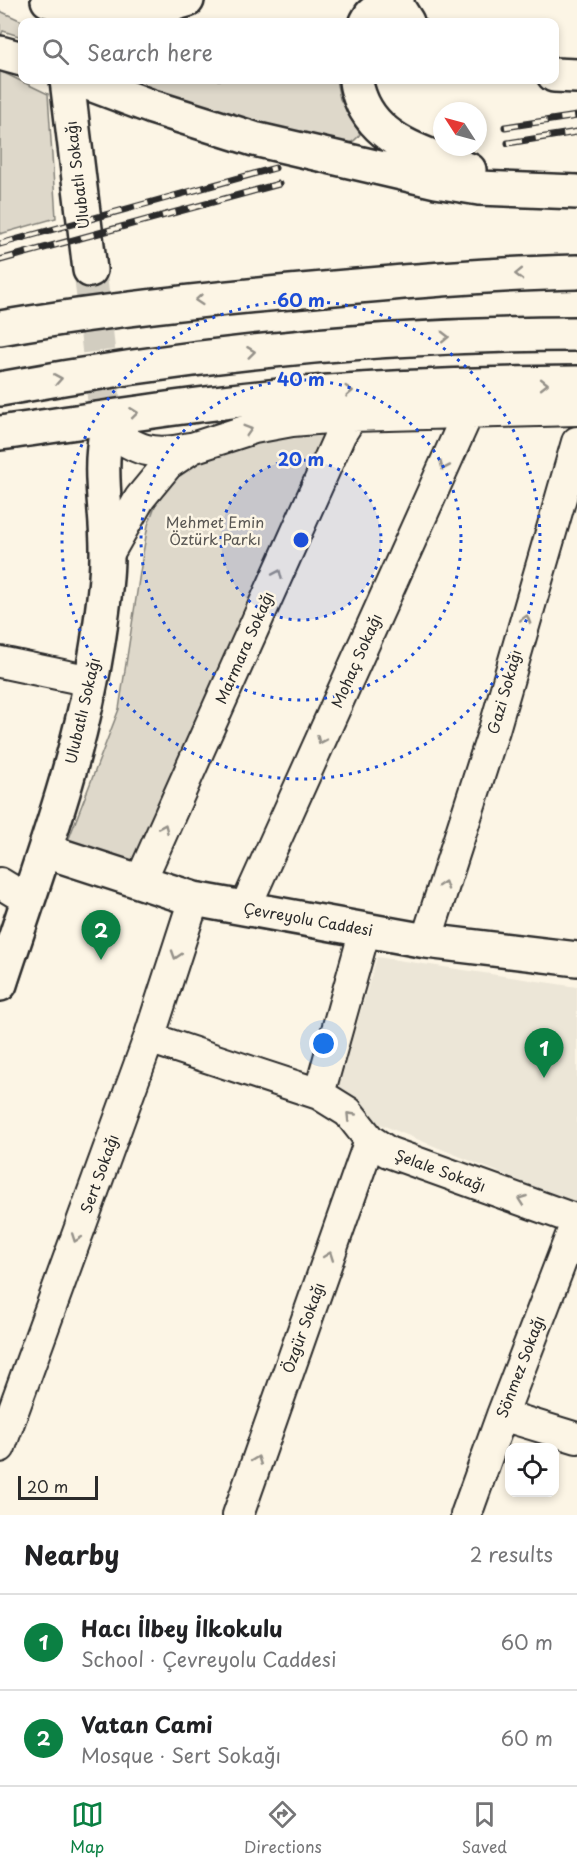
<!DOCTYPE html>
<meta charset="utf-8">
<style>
body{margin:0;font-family:"Playpen Sans",sans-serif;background:#f6f6f6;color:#202124}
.controls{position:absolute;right:18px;bottom:18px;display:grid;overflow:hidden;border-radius:12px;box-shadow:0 3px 9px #0003}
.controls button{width:54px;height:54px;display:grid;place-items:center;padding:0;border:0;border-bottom:2px solid #e0e0e0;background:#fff;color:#202124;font:30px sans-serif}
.compass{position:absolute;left:433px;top:102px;width:54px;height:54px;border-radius:50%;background:#fff;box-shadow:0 3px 9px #0003;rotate:306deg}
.scale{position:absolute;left:18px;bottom:15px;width:80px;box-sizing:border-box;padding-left:6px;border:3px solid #2b2b2b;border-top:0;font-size:16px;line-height:21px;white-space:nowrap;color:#2b2b2b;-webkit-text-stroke:4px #fcf5e5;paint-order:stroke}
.you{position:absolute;left:324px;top:1044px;width:21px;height:21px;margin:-15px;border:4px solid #fff;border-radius:50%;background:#1a73e8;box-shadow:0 0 0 9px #1a73e833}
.badge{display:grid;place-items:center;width:39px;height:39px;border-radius:50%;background:#0b8043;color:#fff;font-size:20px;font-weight:700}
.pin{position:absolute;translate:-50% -50px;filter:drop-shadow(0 2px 3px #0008)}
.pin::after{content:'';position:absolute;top:32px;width:21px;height:18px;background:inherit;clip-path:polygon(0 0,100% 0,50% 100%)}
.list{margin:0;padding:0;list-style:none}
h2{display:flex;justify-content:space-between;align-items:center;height:78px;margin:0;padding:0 24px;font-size:26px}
h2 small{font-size:20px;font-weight:400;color:#757577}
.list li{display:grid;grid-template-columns:39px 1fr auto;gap:18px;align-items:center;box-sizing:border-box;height:96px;padding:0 24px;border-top:2px solid #e0e0e0}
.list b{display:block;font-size:22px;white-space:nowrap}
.list p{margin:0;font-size:20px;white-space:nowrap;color:#757577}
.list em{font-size:20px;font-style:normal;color:#757577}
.icon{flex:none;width:33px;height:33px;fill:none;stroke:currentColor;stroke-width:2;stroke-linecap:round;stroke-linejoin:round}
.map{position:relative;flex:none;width:577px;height:1515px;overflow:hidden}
.search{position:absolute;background:#fff;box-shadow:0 3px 9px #0003;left:18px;right:18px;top:18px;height:66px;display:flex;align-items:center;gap:15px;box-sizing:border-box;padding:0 21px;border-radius:12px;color:#757577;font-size:22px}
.sheet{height:270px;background:#fff}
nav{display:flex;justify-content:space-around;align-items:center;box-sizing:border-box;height:84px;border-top:2px solid #e0e0e0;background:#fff;font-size:16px;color:#757577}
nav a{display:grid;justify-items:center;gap:3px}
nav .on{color:#0b8043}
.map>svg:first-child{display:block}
.built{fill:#ece6d7}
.green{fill:#ded8ca;stroke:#84827a;stroke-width:1.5}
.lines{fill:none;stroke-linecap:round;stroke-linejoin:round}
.major-tunnel{stroke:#d2cdc0;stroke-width:33;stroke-dasharray:33 16;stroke-linecap:butt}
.minor-casing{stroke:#2b2b2b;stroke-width:34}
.major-casing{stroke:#2b2b2b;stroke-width:38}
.highway-casing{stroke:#2b2b2b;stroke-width:38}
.minor{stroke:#fcf5e5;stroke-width:30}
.major{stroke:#fcf5e5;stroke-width:33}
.highway{stroke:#fcf5e5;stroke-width:33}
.rail-casing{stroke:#2b2b2b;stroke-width:7}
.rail{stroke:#fcf5e5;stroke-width:4.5;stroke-dasharray:14;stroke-linecap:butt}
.oneway{stroke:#949088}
.ring{fill:none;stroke:#1d4ed8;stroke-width:3;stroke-dasharray:3 6}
.labels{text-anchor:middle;stroke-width:5;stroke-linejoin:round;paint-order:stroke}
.street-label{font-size:15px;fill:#2b2b2b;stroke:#fcf5e5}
.park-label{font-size:15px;fill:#585653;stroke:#fcf5e5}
.centre{fill:#1d4ed8;stroke:#fcf5e5;stroke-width:3}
.ring-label{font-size:18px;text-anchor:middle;font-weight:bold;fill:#1d4ed8;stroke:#fcf5e5;stroke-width:5;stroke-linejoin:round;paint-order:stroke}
</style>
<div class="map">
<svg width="577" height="1515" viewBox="0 0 577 1515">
<rect width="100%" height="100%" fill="#fcf5e5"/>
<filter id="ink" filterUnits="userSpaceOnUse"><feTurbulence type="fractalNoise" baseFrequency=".0167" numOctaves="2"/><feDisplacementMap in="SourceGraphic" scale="12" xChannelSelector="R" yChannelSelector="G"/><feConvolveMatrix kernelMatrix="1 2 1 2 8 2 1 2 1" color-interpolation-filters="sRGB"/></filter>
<g filter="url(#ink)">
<!-- built -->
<path class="built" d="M377,957L577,987V1204L370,1120L338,1086Z"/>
<!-- green -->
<path class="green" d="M0,11L24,22H22V37L3,31L0,38Z
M0,71L48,94L56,218L0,234Z
M126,80H336L340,99L360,134C352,147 342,144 328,142L205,109L130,85Z
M333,432L135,867L66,846L119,709L143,553L148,525L159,495L187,466L229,447L277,438Z"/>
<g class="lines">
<!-- major-tunnel -->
<path class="major-tunnel" d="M90,270L107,429"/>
<defs>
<path id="minor" d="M107,429C136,450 153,457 189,448
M107,556L140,498L168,464L192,448L254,428L292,421L352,416L577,410
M0,662L91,681
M140,882L340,435L352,416
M0,883L28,900
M245,908L468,413
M426,941L494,730L577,442
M149,1038L319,1094L348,1112L370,1140L388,1152L577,1220L502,1415L466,1515
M319,1094L365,930
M502,1415L577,1438
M0,1447L149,1038L194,899
M238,1515L370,1140"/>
<path id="major" d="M48,0L116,18
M397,0V6L407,22
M91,22L107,16L145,12L187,0
M554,75L577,76
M67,80L90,270
M46,851L194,899L426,941L577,959
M0,984C37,871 80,760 98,642C102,615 107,584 107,556C108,513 97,472 107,429"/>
<path id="highway" d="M367,22L371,15L388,0
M0,53L22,59
M80,80L152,107L254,139L436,181L479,188L577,192
M356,80C356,86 358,91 360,97C377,143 428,155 469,170
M0,328C104,310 208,299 313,290C401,282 489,274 577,272
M0,389C190,354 384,334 577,334
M0,433C101,419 202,402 303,394C394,386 486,384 577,383"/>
</defs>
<!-- minor casing -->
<use href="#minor" class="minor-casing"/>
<!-- major casing -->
<use href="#major" class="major-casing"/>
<!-- highway casing -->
<use href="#highway" class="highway-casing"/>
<!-- minor -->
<use href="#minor" class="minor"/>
<!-- major -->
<use href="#major" class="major"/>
<!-- highway -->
<use href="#highway" class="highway"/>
<defs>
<path id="rail" d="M505,127L577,116
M508,143L577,132
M0,244L275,168
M0,260L279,184"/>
</defs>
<!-- rail casing -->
<use href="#rail" class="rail-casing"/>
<!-- rail -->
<use href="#rail" class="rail"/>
</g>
<!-- one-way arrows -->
<defs><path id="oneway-chevron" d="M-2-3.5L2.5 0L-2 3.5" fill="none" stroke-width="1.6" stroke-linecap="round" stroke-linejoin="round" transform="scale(1.5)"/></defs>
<g class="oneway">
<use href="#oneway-chevron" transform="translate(519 274) rotate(179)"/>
<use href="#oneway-chevron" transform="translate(199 300) rotate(175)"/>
<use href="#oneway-chevron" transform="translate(445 337) rotate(-1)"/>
<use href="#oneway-chevron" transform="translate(251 352) rotate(-7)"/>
<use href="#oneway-chevron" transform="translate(58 379) rotate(-10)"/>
<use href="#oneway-chevron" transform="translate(544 384)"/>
<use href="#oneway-chevron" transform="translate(349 391) rotate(-4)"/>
<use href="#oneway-chevron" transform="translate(134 413) rotate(-7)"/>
<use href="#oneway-chevron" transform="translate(248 430) rotate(-17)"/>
<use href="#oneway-chevron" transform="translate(444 466) rotate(114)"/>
<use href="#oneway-chevron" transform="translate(278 574) rotate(-66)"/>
<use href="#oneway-chevron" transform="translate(526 619) rotate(-74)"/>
<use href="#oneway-chevron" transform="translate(321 740) rotate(114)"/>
<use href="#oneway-chevron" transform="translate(164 828) rotate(-66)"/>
<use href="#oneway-chevron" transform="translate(444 885) rotate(-72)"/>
<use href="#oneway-chevron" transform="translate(176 955) rotate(108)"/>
<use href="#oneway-chevron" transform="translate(350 1116) rotate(-134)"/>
<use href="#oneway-chevron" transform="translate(522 1200) rotate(-160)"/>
<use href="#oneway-chevron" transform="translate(76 1238) rotate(110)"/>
<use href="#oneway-chevron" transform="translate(329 1256) rotate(-70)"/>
<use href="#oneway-chevron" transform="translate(257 1460) rotate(-70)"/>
</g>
</g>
<!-- distance rings -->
<circle cx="301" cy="540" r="80" fill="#1d4ed8" fill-opacity=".12"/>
<g class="ring">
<circle cx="301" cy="540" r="80"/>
<circle cx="301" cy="540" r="160"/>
<circle cx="301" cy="540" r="239"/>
</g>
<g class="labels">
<!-- street labels -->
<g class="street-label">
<text transform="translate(78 175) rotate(-97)" y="5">Ulubatlı Sokağı</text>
<text transform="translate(245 648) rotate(-66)" y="5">Marmara Sokağı</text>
<text transform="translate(357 661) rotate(-66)" y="5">Mohaç Sokağı</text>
<text transform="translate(505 692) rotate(-74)" y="5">Gazi Sokağı</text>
<text transform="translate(83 711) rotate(-77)" y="5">Ulubatlı Sokağı</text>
<text transform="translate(308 920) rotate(10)" y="5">Çevreyolu Caddesi</text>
<text transform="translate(440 1171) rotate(20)" y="5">Şelale Sokağı</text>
<text transform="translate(100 1174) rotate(-70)" y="5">Sert Sokağı</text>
<text transform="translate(304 1328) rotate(-70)" y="5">Özgür Sokağı</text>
<text transform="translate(521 1367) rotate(-69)" y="5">Sönmez Sokağı</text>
</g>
<!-- park labels -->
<g class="park-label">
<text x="215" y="528">Mehmet Emin<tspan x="215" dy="17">Öztürk Parkı</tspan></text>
</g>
</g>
<circle cx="301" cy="540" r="9" class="centre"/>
<g class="ring-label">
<text x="301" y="307">60 m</text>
<text x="301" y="386">40 m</text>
<text x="301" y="466">20 m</text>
</g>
</svg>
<div class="controls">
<button><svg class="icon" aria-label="locate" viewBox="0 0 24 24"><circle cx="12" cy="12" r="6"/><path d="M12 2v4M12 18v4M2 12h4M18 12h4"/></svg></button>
</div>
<svg class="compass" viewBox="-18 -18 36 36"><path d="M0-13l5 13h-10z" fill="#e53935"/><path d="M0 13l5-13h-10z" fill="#757577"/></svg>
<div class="scale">20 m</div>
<div class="you"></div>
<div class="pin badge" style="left:544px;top:1078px">1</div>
<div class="pin badge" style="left:101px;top:960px">2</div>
<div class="search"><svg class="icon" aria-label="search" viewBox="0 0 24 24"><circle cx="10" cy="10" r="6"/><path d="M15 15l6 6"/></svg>Search here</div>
</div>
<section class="sheet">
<h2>Nearby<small>2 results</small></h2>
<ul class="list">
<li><span class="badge">1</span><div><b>Hacı İlbey İlkokulu</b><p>School · Çevreyolu Caddesi</p></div><em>60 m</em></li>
<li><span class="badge">2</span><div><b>Vatan Cami</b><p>Mosque · Sert Sokağı</p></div><em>60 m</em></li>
</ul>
</section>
<nav>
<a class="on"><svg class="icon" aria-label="map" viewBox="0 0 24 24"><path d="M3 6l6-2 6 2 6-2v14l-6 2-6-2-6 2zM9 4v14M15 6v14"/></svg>Map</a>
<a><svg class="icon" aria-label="directions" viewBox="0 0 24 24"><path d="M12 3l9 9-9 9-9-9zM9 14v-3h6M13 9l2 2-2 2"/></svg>Directions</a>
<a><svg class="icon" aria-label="saved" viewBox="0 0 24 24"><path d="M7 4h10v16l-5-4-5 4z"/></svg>Saved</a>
</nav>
